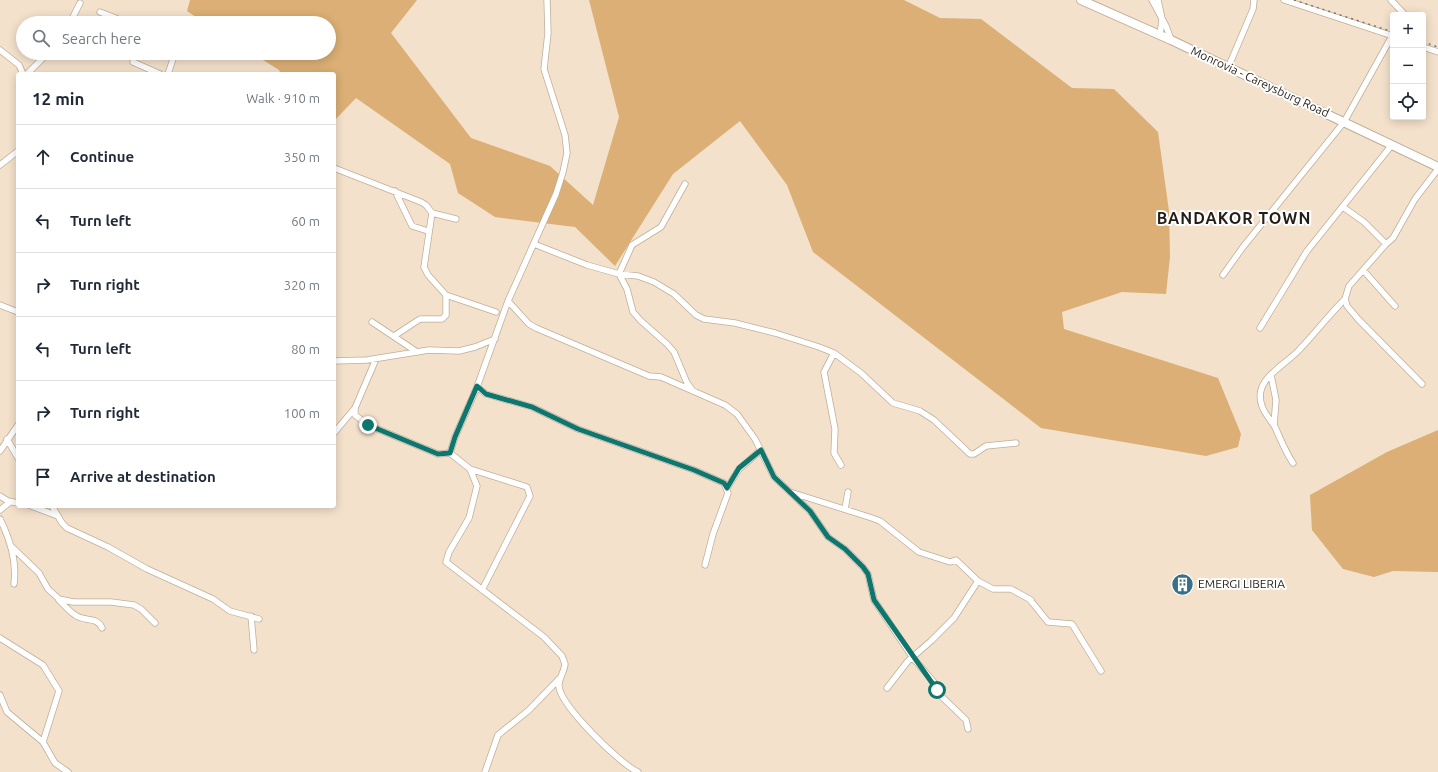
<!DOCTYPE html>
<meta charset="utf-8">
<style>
body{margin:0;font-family:Ubuntu,sans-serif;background:#f6f6f7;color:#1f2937}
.controls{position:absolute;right:12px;top:12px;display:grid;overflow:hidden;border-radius:4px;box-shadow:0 2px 10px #0003}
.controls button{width:36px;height:36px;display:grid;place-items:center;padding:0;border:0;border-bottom:1px solid #e0e1e3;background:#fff;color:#1f2937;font:20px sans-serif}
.stop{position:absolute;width:12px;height:12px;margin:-9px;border:3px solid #0f766e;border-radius:50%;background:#fff}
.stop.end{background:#0f766e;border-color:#fff;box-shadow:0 1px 4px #0008}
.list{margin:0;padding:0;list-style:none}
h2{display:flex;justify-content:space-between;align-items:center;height:52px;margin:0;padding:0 16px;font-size:17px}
h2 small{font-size:13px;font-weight:400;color:#747a83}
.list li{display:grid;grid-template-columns:26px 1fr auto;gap:12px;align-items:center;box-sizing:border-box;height:64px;padding:0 16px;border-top:1px solid #e0e1e3}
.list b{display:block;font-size:15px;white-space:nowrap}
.list em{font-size:13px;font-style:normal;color:#747a83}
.icon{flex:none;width:22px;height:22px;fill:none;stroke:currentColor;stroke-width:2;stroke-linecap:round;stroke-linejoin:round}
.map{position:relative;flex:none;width:1438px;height:772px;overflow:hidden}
.search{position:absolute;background:#fff;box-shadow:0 2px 10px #0003;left:16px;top:16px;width:320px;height:44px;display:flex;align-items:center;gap:10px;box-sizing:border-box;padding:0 14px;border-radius:22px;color:#747a83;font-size:15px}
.panel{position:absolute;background:#fff;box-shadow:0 2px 10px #0003;left:16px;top:72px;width:320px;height:436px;border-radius:4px}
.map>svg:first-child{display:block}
.green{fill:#dbaf75}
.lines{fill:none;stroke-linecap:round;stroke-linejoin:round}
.minor-casing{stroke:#bfae99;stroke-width:7}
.secondary-casing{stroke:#bfae99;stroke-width:10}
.minor{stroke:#fff;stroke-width:5.5}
.secondary{stroke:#fff;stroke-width:8}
.rail{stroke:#7f7365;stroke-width:1.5;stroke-dasharray:2 4;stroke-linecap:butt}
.route{stroke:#0f766e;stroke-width:5}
.labels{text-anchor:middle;stroke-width:4;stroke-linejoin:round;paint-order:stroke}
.street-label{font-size:12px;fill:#251e16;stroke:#fff}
.poi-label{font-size:12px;fill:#251e16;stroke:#fff;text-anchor:start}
.district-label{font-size:16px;font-weight:bold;letter-spacing:1px;fill:#251e16;stroke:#fff}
</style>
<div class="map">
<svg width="1438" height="772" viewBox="0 0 1438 772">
<rect width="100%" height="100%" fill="#f3e1cb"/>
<!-- green -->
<path class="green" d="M190,0H417L391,33L471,138L550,166L593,205L619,117L589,0H904L940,18L981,19L1072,88L1114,89L1158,132L1169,211L1170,257L1166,294L1122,292L1062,312L1064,329L1218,378L1241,434L1238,447L1206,456L1041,428L813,252L787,185L740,121L673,174L615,266L575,227L495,217L458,193L450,164L356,98L334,121V74H281L279,70L252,53H329V23H205L187,11Z
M1438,430V572L1393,571L1374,577L1343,569L1312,530L1310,495L1387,452Z"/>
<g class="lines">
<defs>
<path id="minor" d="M547,0L548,33L544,69L565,135L567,153L563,172L556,194L508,301L477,387L455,437L450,453L470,469L477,486L469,518L449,552L446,562L544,637L562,656L565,664C564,673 558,679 559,687C562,707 620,764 638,772
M1152,0L1166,26L1171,40
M1158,0L1162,19L1160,36
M1284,0L1393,36
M1391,0L1405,15
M100,12L128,23
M70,23L80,3
M1423,47L1438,52
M0,50L19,65L23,74
M133,62L160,74
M1228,68L1253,9L1254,0
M27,74L48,53
M168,74L175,53
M0,165L18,151
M334,168L421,202L426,205L432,213L424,267L428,275L446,295V315L442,319H420L394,336
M685,184L661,227L632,245L619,274L627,289L633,312L641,321L667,344L674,352L687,383L693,391
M395,191L412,226L428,231
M1343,207L1364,222L1386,244
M432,213L456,219
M534,244L587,265L619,274L638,276L654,282L674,294L696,315L704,319L735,323L775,333L819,347L834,353L861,373L893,403L920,411L934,420L970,454H974L986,446L1016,443
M1363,270L1395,306
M1223,275L1243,247L1344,122L1392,36
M446,295L496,312
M508,301L529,324L536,328L649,376L661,377L725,405L737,414L755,439L774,477L790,492L872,518L880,521L919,552L950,562L956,560L978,581L993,589H1011L1031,600
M0,305L18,312
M372,322L417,352
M1260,328L1307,251L1391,146
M834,353L824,372L835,429L834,453L841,465
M334,361L367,360L429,350L459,351L475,347L495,339
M1271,375L1276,400L1274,425
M1422,384L1358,319L1347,306L1345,299L1349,286L1386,244L1393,238L1415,199L1438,169
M477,387L486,394L532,407L578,429L694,470L724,483L728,493L713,534L705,565
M355,408V415L368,425L438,454L450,453
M334,433L355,408L376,359
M7,439L18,458
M0,451L18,425
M1293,463C1285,451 1281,440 1275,427C1271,420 1265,415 1262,406C1252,379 1285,366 1300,349C1315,333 1329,315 1345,299
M470,469L527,487L530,496L482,590
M727,488L739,469L761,450
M792,494L810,511L828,537L845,549L863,567L868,574L874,600L913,658L933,681L941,696L966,720L968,729
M0,496L8,501L18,503
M31,506L58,516
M52,506L62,523L67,528L108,547L147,569L213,599L230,611L259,619
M845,509L848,492
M0,510L10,502
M0,519C10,539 17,561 14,584
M11,546L39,573L48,589L59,599L73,602H111L134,605L141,609L155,623
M59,600C64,605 69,611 75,615C84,622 97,616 102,628
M1031,601L1048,622L1072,624L1101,671
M251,616L254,650
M0,638L43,665L59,691L43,742L55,763L68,772
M887,688L908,661L931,641L954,618L978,581
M0,695L7,712L43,742
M485,772L498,735L529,710L560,678"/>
<path id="secondary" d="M1081,0L1171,40L1438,167"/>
</defs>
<!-- minor casing -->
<use href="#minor" class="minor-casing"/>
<!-- secondary casing -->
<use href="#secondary" class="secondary-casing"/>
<!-- minor -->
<use href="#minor" class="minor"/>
<!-- secondary -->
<use href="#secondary" class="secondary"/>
<!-- rail -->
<path class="rail" d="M1294,0L1393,32
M1423,42L1438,47"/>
</g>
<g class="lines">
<!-- route -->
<path class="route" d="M368,425L438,454L450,453L455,437L477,386L486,394L532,407L578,429L694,470L724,483L727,488L739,468L761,450L774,477L810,511L828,537L845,549L863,567L868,574L874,600L937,690"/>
</g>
<!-- icons -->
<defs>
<symbol id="building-disc" viewBox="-11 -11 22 22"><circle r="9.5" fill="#38708a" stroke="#fff"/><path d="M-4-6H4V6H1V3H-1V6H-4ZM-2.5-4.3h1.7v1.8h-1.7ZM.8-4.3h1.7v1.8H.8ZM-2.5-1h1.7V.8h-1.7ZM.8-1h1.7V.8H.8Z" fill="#fff"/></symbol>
</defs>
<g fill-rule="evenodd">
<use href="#building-disc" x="1170" y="572" width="25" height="25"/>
</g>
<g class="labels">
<!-- street labels -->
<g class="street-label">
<text transform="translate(1260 82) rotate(25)" y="4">Monrovia - Careysburg Road</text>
</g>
<!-- poi labels -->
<g class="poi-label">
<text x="1198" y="588">EMERGI LIBERIA</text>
</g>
<!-- district labels -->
<g class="district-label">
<text x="1234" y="224">BANDAKOR TOWN</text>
</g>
</g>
</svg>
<div class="controls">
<button>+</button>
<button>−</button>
<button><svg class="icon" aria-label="locate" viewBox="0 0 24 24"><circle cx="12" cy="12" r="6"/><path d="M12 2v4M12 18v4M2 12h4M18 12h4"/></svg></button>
</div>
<div class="stop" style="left:937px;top:690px"></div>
<div class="stop end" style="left:368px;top:425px"></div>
<div class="search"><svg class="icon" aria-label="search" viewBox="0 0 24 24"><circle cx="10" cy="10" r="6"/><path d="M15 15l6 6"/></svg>Search here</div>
<section class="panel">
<h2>12 min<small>Walk · 910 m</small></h2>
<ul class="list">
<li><svg class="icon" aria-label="ahead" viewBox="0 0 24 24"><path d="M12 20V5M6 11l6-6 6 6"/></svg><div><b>Continue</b></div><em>350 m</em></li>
<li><svg class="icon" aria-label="left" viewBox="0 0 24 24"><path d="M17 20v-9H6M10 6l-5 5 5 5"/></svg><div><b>Turn left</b></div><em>60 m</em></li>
<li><svg class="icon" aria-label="right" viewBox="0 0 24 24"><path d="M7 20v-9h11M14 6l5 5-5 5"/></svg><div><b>Turn right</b></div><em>320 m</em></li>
<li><svg class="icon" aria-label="left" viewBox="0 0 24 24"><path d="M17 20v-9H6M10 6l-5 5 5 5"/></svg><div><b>Turn left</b></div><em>80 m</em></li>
<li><svg class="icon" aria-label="right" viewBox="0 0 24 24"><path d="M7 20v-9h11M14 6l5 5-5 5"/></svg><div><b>Turn right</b></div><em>100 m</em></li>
<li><svg class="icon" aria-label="arrive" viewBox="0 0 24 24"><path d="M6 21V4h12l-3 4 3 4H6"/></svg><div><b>Arrive at destination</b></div></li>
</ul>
</section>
</div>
